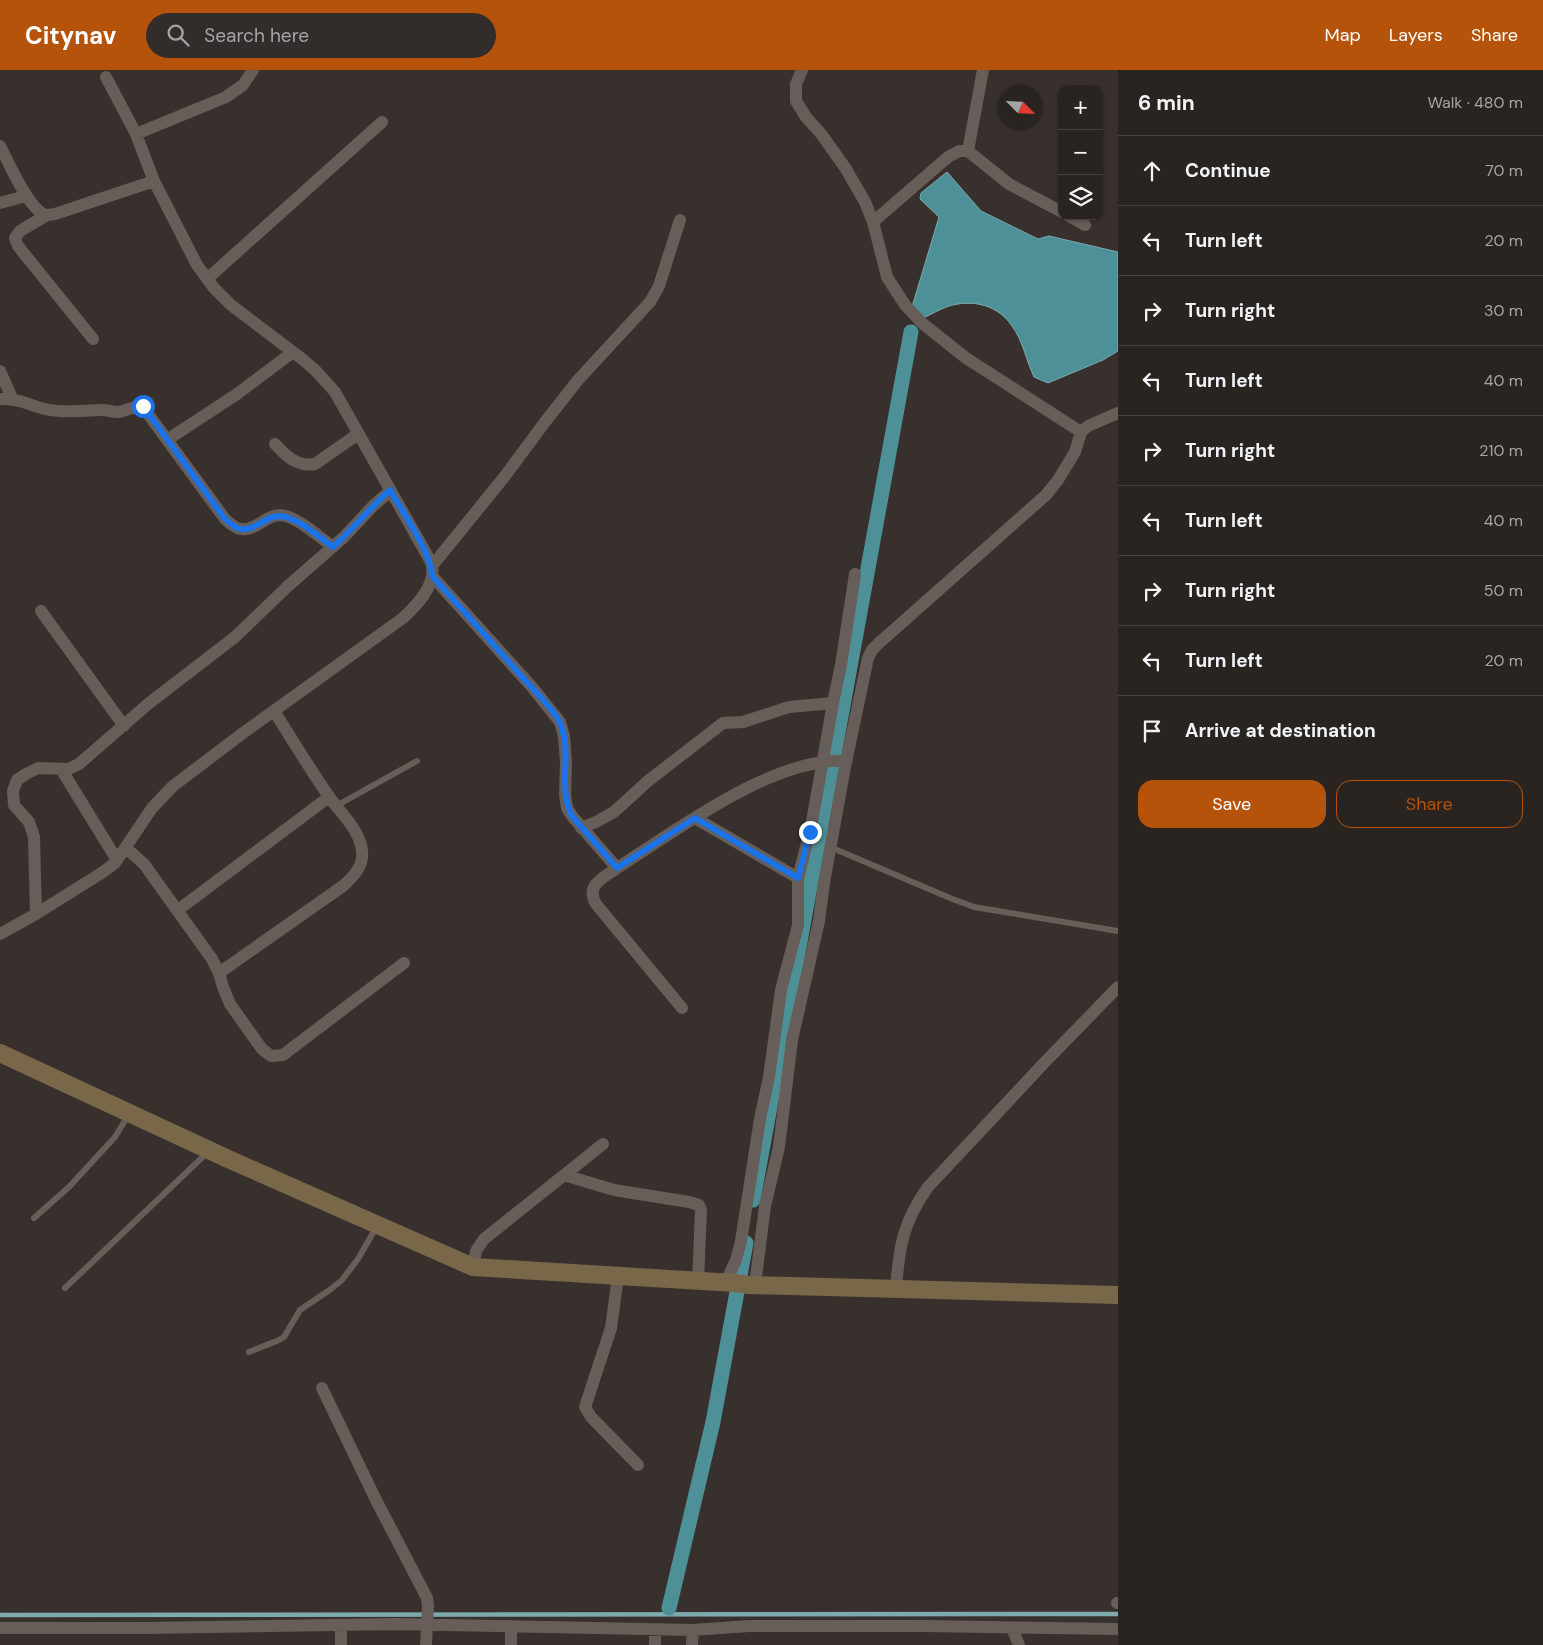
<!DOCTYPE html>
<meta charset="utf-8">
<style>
body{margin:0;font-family:"DM Sans",sans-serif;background:#322c2a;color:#f1f3f6}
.controls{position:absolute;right:15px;top:15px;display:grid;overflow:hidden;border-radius:10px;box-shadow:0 1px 4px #0004}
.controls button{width:45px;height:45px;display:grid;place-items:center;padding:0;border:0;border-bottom:1px solid #46413f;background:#2a2421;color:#f1f3f6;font:25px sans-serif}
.compass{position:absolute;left:998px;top:15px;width:45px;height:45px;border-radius:50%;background:#2a2421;box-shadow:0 1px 4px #0004;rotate:114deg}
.stop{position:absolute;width:15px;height:15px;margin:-11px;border:4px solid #1a73e8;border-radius:50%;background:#fff}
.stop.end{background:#1a73e8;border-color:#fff;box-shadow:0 1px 5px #0008}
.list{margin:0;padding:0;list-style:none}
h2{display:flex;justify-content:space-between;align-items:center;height:65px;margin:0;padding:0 20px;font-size:21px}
h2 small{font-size:16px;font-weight:400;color:#a5a4a5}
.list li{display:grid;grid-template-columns:32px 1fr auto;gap:15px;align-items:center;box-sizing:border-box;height:70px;padding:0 20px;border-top:1px solid #46413f}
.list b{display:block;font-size:19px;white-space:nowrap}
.list em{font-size:16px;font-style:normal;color:#a5a4a5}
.actions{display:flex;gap:10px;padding:15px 20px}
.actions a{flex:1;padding:11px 0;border:1px solid #b45309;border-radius:15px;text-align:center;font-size:18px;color:#b45309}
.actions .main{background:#b45309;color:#fff}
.icon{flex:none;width:28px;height:28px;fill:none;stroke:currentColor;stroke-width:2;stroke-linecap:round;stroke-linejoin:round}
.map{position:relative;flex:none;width:1118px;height:1575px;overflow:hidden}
header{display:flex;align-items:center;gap:30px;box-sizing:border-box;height:70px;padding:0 25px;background:#b45309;color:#fff}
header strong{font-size:24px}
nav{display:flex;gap:28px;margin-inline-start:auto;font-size:18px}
.search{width:350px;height:45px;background:#322c2a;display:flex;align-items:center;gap:12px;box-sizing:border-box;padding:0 18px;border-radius:28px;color:#a5a4a5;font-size:19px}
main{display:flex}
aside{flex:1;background:#2a2421}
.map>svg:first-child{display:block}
.water{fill:#4d9097;stroke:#7caaae}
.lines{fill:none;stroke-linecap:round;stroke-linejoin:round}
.stream{stroke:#7caaae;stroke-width:4.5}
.canal{stroke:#4d9097;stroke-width:15}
.lane{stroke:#675e59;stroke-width:6}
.street{stroke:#675e59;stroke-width:12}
.secondary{stroke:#796749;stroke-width:18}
.route{stroke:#1a73e8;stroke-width:6}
</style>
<header>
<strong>Citynav</strong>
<div class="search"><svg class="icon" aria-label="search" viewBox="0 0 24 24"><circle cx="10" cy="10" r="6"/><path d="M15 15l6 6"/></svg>Search here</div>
<nav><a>Map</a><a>Layers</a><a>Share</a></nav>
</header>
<main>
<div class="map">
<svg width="1118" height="1575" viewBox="0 0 1118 1575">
<rect width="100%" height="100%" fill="#38302c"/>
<!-- water -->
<path class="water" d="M947,102L981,141L1038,169L1049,166L1118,182V281L1103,290L1048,313L1034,307C1026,290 1023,271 1012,256C998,235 973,229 949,236C940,239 930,245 921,249L912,237L939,147L920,129L921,123Z"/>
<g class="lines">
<!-- stream -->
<path class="stream" d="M0,1545L1118,1544"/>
<!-- canal -->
<path class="canal" d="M753,1130L911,262
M669,1538L713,1352L746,1173"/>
<!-- lane -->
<path class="lane" d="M336,736L417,691
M830,777L950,828L974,837L1118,861
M34,1148L69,1117L115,1067L129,1044
M65,1218L209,1081
M249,1282L279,1270L284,1267L300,1240L331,1219L342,1210L358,1189L377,1156"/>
<!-- street -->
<path class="street" d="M802,0L796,14V31L806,47L822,65L846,99L865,132L873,152L887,207L905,235L922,253L966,288L1081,362
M136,64L226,27L243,15L253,0
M0,76C8,91 30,143 47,145C49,145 52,144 55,144L154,111
M968,81L983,0
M0,133L26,126
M47,145L20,161L15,168L18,176L93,269
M1069,146L1085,155
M873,152L948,87L959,81H968L1009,114L1062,142
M207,209L382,52
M0,301L12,328
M0,329C25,328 37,341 60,341C74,342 88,340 102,340C108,340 112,342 118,342C128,341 132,335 143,337L225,449C228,452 233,456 237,458C255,464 264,445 280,445C297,446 319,467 333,477
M167,370L237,324L293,282
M275,374C286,386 297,397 315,394L358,364
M432,496L505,406L545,352L578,310L650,232L659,216L680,150
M432,506L532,617L560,652L564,666L566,692L565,725L567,738L572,746L617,798C677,760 773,687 846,691
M41,541L124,656
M61,699L117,790
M695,748L798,808
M581,758L596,752L614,742L648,711L723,653L743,652L789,637L833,633
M126,778L144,794L212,889L219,903L223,917L230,934L262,979L271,986L283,985L404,893
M617,798C603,808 585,815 596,834L682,938
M178,840L329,727
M36,844L34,767L29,752L14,735L13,721L17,710L26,704L38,698L68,699L79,694L148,634L235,567L288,516L344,467L373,436L390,421
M0,864L36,844L103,802L115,793L152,738L173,716L243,663L403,548C416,536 436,516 432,496C431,492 429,488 427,485L335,322L316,301L301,288L231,235L214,218L197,195L154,111L136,64L106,7
M219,903L343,816C353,807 364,796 362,781C360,759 339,742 328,725C309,698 292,669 274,641
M564,1105L614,1120L689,1132L699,1135L701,1140L698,1211
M473,1197L476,1181L484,1169L603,1074
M618,1206L611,1258L585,1337L591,1347L638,1395
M726,1212L736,1190L741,1171L760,1049L769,1007L781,920L798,855V808L811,757L833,633L841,595L855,504
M755,1215L765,1136L779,1077L792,970L819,851L824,813L845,697L868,588L872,580L879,573L1046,425L1058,410L1075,382L1081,362L1088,356L1118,343
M896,1219C899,1177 903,1152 928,1117L1045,992L1118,917
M322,1318L376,1430L427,1528L428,1536L426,1575
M1117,1533H1118
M341,1555V1575
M511,1556V1575
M0,1558H148L396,1554L693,1560L749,1556H925L1118,1559
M1012,1558L1019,1575
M655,1575V1560
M692,1575L693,1560"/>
<!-- secondary -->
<path class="secondary" d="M0,983L226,1088L473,1197L735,1213L749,1215L1118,1225"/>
</g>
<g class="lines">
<!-- route -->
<path class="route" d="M143,336L225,449C228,451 233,456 237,458C255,464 264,445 280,446C297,447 319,467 333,477C353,459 370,438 390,420C402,441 432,484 432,506C463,540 493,574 524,609C532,618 556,642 560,653C573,683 557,717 572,746L617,798L695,748L798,808L810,762"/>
</g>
</svg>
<div class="controls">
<button>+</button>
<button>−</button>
<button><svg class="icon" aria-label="layers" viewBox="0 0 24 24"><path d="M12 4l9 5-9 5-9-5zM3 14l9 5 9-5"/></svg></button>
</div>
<svg class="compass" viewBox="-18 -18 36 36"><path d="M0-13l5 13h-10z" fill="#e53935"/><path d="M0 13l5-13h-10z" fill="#a5a4a5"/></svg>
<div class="stop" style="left:143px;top:336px"></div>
<div class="stop end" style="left:810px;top:762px"></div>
</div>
<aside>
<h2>6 min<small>Walk · 480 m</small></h2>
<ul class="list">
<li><svg class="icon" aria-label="ahead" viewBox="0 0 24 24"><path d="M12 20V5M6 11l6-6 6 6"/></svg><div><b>Continue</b></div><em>70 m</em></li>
<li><svg class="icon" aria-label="left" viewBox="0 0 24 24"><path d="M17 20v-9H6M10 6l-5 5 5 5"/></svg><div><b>Turn left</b></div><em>20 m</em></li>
<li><svg class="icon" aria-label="right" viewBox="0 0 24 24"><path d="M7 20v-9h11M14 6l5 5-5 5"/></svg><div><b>Turn right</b></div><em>30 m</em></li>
<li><svg class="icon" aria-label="left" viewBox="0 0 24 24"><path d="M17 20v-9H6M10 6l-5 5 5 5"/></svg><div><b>Turn left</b></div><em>40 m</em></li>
<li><svg class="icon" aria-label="right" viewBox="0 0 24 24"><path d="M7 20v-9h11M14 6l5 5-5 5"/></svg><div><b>Turn right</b></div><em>210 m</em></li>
<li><svg class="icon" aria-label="left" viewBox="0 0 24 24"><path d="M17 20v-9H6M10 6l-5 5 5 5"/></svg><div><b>Turn left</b></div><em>40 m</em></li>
<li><svg class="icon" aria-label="right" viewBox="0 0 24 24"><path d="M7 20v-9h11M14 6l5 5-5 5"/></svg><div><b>Turn right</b></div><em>50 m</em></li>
<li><svg class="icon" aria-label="left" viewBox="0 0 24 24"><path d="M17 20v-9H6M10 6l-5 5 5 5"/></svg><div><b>Turn left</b></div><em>20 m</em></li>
<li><svg class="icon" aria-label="arrive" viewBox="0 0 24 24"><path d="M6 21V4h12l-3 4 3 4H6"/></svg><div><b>Arrive at destination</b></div></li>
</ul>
<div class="actions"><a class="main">Save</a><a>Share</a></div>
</aside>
</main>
